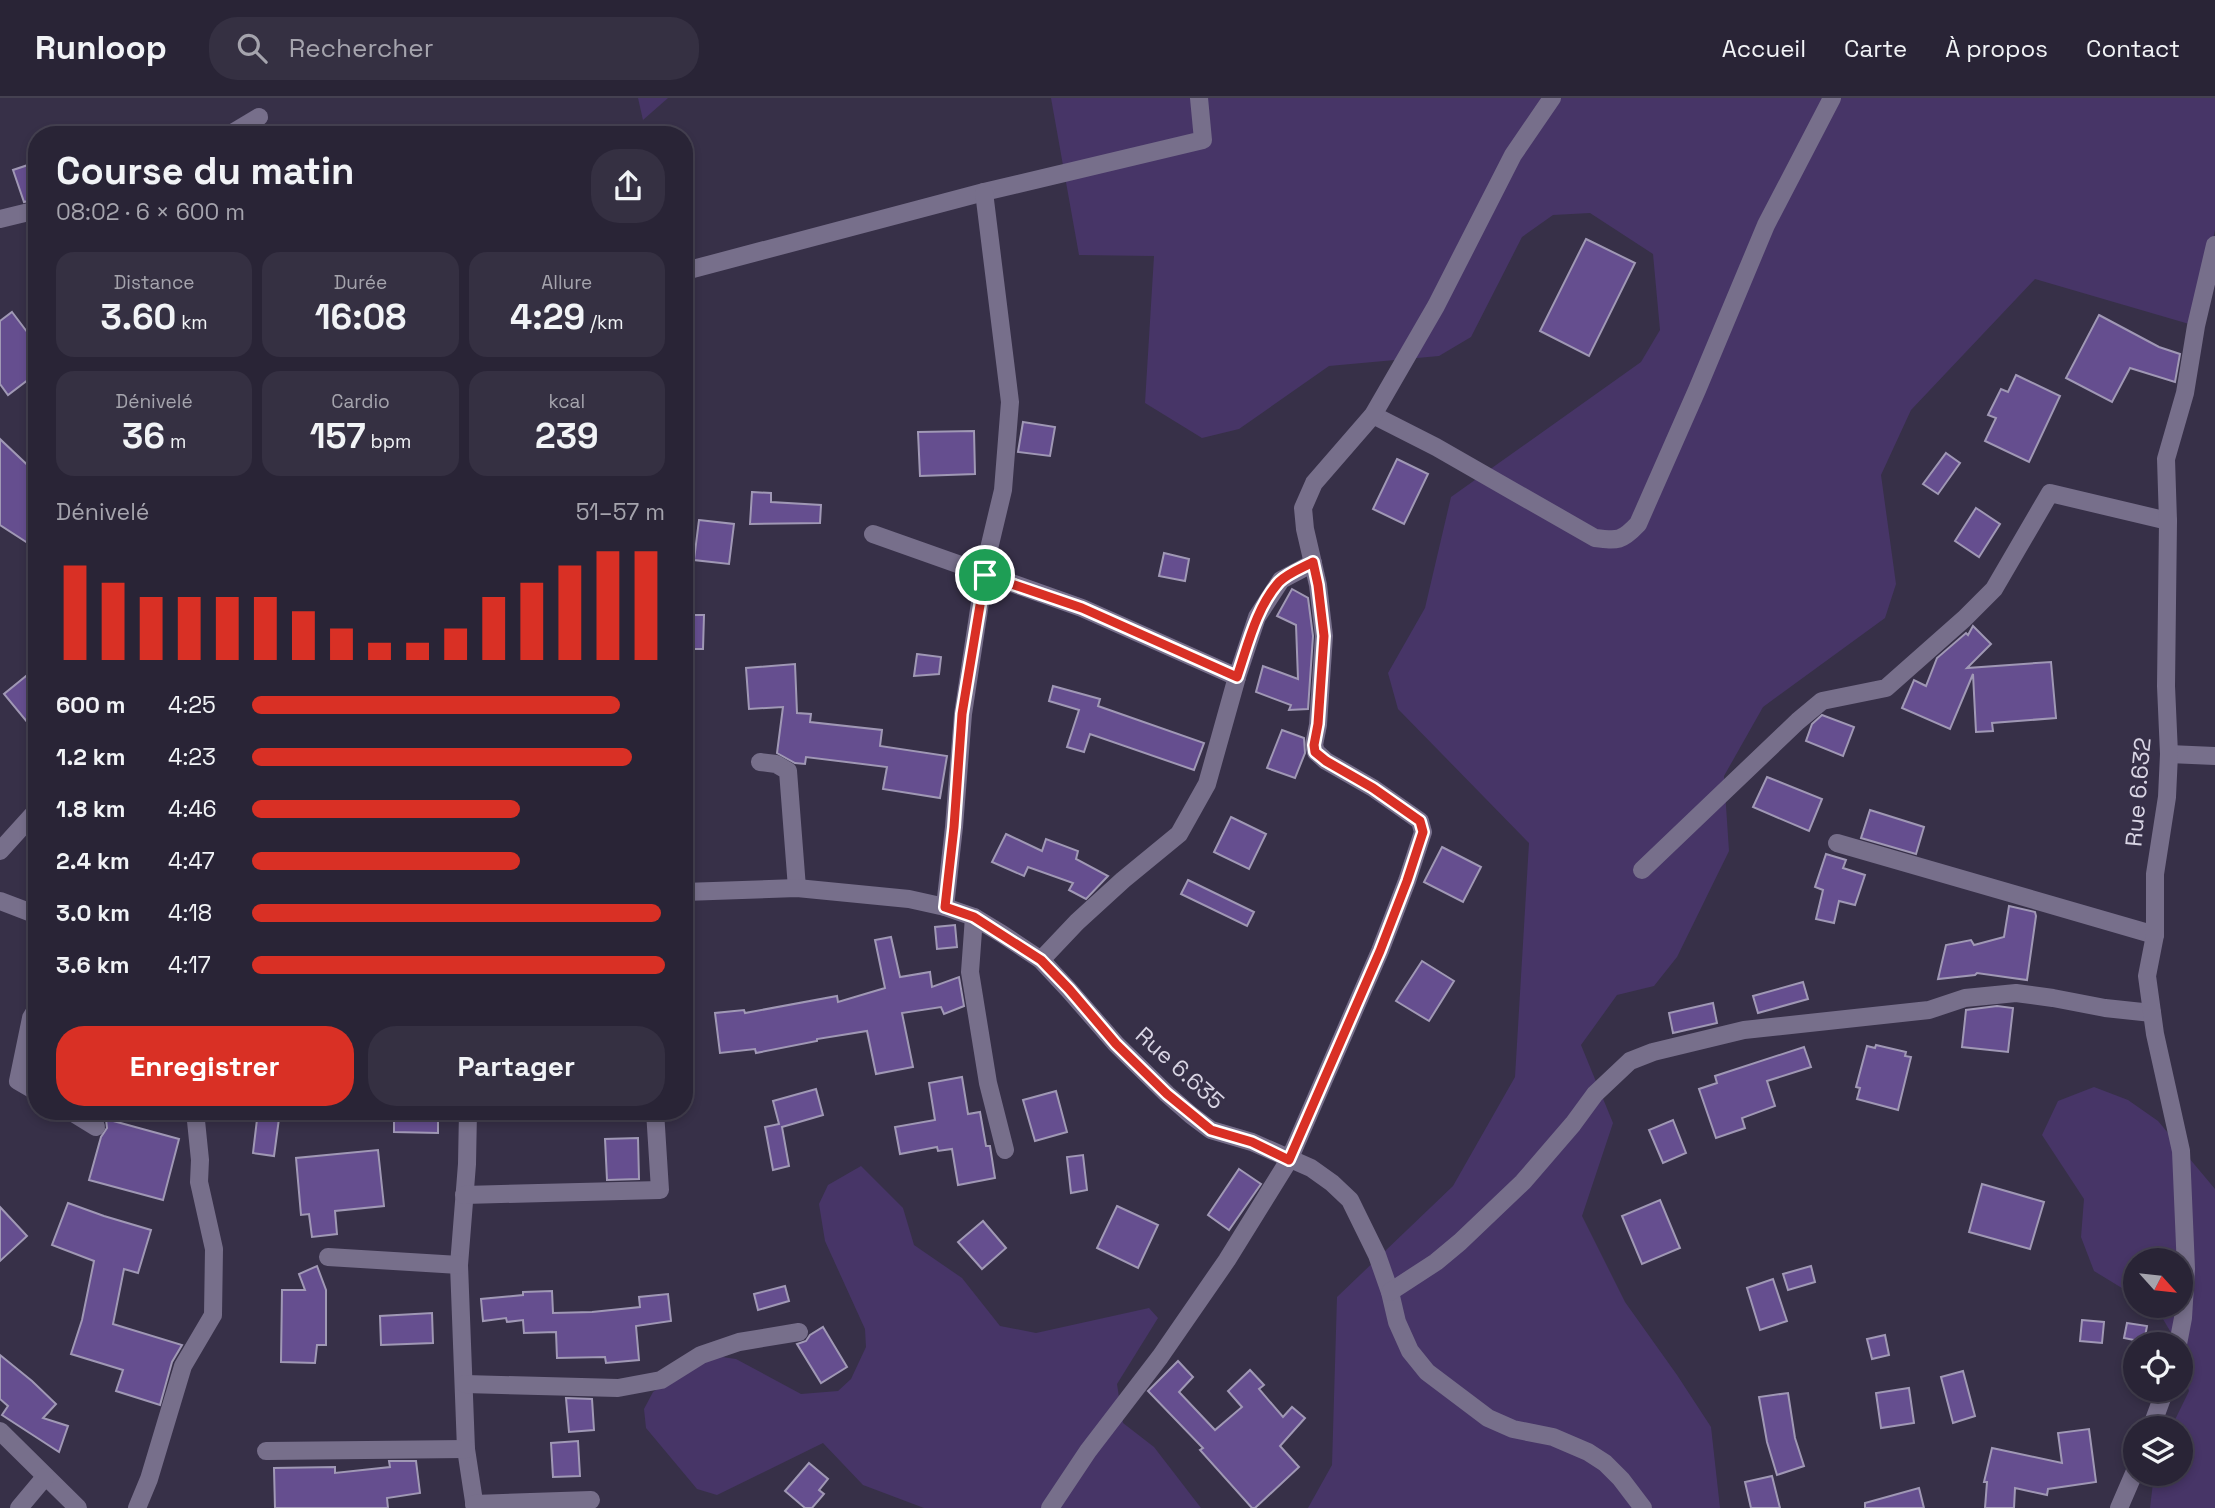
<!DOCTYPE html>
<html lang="fr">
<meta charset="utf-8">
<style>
:root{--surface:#292436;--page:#353042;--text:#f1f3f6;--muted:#a5a4ad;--line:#454151;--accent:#d93025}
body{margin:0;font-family:"Space Grotesk",sans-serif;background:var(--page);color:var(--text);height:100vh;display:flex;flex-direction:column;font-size:26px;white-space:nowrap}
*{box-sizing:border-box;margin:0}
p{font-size:23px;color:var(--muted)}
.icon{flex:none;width:38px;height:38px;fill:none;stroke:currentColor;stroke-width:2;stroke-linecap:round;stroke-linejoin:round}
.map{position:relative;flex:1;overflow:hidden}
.side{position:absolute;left:28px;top:28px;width:665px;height:994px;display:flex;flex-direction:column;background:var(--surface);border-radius:28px;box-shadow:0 4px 10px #0003,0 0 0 2px var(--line)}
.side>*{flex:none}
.needle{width:46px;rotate:117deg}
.buttons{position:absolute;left:2123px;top:1150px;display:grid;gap:14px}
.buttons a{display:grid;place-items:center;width:70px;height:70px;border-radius:50%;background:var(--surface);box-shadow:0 4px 10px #0003,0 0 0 2px var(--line);font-size:35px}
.pin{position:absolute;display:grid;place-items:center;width:60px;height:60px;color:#fff;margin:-30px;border:4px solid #fff;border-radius:50%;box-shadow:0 2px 7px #0007}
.round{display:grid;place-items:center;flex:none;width:74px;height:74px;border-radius:28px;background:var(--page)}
.headline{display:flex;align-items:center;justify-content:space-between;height:119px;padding:0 28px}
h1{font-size:38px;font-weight:700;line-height:52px}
.stats{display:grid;grid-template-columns:repeat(3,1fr);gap:10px;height:119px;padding:7px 28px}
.stats div{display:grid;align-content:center;border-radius:18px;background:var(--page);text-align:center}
.stats b{font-size:35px;font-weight:700}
.stats small{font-size:19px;font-weight:400}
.stats p{font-size:19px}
.chart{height:196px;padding:14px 28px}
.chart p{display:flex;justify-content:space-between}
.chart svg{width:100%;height:126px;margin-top:7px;stroke:var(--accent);stroke-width:6}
.action{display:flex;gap:14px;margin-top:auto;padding:14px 28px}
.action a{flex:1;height:80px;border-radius:28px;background:var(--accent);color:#fff;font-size:28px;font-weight:700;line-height:80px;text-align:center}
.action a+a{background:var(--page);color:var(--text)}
ul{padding:0 28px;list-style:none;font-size:23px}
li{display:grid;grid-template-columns:112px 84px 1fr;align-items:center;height:52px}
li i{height:18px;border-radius:9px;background:var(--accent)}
header{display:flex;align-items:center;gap:42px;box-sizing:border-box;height:98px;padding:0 35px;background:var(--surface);border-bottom:2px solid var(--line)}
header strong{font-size:33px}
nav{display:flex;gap:38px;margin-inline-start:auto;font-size:24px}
.search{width:490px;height:63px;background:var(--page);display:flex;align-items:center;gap:18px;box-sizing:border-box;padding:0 24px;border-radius:28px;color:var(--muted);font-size:26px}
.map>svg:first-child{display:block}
.green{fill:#473567}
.building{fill:#654e8f;stroke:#a098b5;stroke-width:2}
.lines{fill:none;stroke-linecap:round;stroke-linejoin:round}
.minor{stroke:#776f8b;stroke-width:18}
.route-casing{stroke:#fff;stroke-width:14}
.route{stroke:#d93025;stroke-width:9}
.labels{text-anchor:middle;stroke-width:5;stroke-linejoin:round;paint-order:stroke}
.street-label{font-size:23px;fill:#d9d5e4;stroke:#373048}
</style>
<header>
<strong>Runloop</strong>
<div class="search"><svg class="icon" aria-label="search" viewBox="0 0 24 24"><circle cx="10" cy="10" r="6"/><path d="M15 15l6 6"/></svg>Rechercher</div>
<nav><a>Accueil</a><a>Carte</a><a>À propos</a><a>Contact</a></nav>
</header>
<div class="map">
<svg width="2215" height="1410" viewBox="0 0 2215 1410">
<rect width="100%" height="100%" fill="#373048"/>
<g class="green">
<path d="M638,0H668L643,22Z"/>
<path d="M1051,0H2215V132L2196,228L2035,181L1911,312L1881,377L1896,486L1885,520L1763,609L1724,678L1729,753L1677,859L1654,888L1617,897L1581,947L1613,1025L1582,1118L1625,1204L1677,1277L1711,1329L1720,1410H1308L1332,1367L1337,1199L1453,1088L1515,979L1529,745L1398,611L1388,575L1425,510L1451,399L1641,264L1660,232L1653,156L1590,115L1553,117L1522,139L1471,239L1439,258L1329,268L1239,331L1202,340L1145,305L1154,158L1079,157Z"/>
<path d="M2094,989L2128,1002L2158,1023L2215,1091V1410H2150L2154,1376H2180V1330H2171L2189,1293L2181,1272L2180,1246L2176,1243L2157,1211L2151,1208H2180V1162H2135V1198L2094,1173L2081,1139L2084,1101L2042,1037L2058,1003Z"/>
<path d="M861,1068L903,1110L914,1147L962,1180L1000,1228L1036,1235L1149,1210L1158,1220L1117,1286L1123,1325L1154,1349L1201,1410H924L863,1387L823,1345L717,1397L697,1391L646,1330L644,1311L653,1294L698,1263L715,1258L736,1261L801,1296L838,1293L851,1281L866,1249L865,1231L825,1143L819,1106L828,1087Z"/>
</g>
<g class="building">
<path d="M37,64V101L24,104L13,72Z"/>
<path d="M1586,141L1635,165L1589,258L1540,233Z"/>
<path d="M12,214L37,247V275L8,297L0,286V223Z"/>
<path d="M2099,217L2159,249L2180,256L2175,284L2130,270L2112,304L2066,280Z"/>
<path d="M2016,277L2060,298L2029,364L1985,343L1996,320L1988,317L2001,291L2008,294Z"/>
<path d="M1023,324L1055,329L1050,358L1018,354Z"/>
<path d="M974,333L975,376L920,378L918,334Z"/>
<path d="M0,341L37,376V451L0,427Z"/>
<path d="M1946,355L1960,365L1938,396L1923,386Z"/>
<path d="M1397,361L1428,376L1404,426L1373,411Z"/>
<path d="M752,394L771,395V404L821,407L820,425L750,426Z"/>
<path d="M1976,410L2000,426L1979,459L1955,443Z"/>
<path d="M699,422L734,426L729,466L694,462Z"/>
<path d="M1164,455L1189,461L1185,483L1159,478Z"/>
<path d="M1292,491L1308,500L1313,538L1308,611L1289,612L1291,607L1256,594L1263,568L1298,581L1296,527L1277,518Z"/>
<path d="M684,517H704L703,551H684Z"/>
<path d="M1973,528L1991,546L1967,570L2051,564L2056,620L1992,625L1993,633L1976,634L1973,576L1950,631L1902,610L1914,582L1926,588L1937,560L1966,535L1968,537Z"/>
<path d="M917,556L941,559L939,576L914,578Z"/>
<path d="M795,566L797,615L811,616L810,624L882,632L880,648L947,658L940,700L883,691L887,669L806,659L805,666L795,665L777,655L783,609L749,611L746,570Z"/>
<path d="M37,569V636L4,596Z"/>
<path d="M1053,588L1100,601L1098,608L1204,645L1194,672L1090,636L1084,654L1067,649L1079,612L1049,603Z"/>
<path d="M1822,617L1854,629L1843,658L1806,643L1812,626Z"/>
<path d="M1282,632L1304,640L1305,655L1295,680L1267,670Z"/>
<path d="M1767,679L1822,701L1809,733L1753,709Z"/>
<path d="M1870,712L1924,729L1916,756L1861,740Z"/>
<path d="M1231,719L1266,736L1249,771L1214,754Z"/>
<path d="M1006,736L1042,753L1046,741L1078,753L1076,761L1108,778L1086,801L1069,792L1073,785L1028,769L1024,778L992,764Z"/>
<path d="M1442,749L1481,769L1463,804L1424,784Z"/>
<path d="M1826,756L1846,762L1843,770L1865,777L1855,807L1839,803L1834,825L1816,821L1823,792L1815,789Z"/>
<path d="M1188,782L1254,814L1247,828L1181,796Z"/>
<path d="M2009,808L2035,814L2036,818L2027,882L1977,875L1975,877L1938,881L1946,847L1971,842L1974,847L2004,839Z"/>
<path d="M955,827L957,849L937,851L935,829Z"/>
<path d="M891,839L900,879L930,874L932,889L959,879L964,908L944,916L941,909L902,915L913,969L876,976L867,933L817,941V943L756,955L755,951L720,955L715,915L744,912L745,915L837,898L838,904L885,890L875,842Z"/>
<path d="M1422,863L1454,883L1429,923L1396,903Z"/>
<path d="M1803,884L1808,901L1758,915L1753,898Z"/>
<path d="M1713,905L1717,925L1673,935L1669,915Z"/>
<path d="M1997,908L2013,910L2008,954L1962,949L1966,912Z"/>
<path d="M1876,947L1906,954L1905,958L1911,959L1898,1012L1857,1001L1860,990L1856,989L1867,948L1875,950Z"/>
<path d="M1804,949L1811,969L1767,983L1775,1008L1742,1020L1745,1030L1716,1040L1699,991L1717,985L1715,978Z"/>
<path d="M962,979L968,1016L980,1014L986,1048H990L995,1080L958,1087L952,1051L938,1053L937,1049L900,1056L895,1029L935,1022L929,985Z"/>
<path d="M816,991L823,1017L782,1029L789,1068L773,1072L765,1029L779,1026L773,1003Z"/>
<path d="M1056,993L1067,1034L1035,1043L1023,1002Z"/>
<path d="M258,1013H280L274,1058L253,1055Z"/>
<path d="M394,1015L438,1016V1035L394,1034Z"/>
<path d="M106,1021L179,1041L163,1102L89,1082L101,1039L107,1030Z"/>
<path d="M1673,1022L1686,1055L1663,1065L1649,1032Z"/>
<path d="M638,1040L639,1081L607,1082L605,1041Z"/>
<path d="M378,1052L384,1108L335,1113L337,1136L312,1139L309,1116L301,1117L296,1060Z"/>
<path d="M1083,1057L1087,1092L1071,1095L1067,1059Z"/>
<path d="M1239,1071L1261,1086L1229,1132L1208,1117Z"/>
<path d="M1982,1086L2044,1104L2030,1151L1969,1134Z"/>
<path d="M1660,1102L1680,1150L1642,1166L1622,1118Z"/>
<path d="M68,1105L104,1118L151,1132L138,1175L124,1171L113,1226L182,1247L172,1264L160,1307L116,1293L123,1272L71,1256L82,1222L94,1163L52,1147Z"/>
<path d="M1117,1108L1158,1127L1138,1170L1097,1150Z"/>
<path d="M0,1109L27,1138L0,1163Z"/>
<path d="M983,1123L1006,1150L982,1171L958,1144Z"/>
<path d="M317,1168L326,1192V1247H317L315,1265L281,1264L282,1192H305L299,1176Z"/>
<path d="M1811,1168L1815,1184L1788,1192L1783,1176Z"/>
<path d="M1773,1181L1787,1223L1760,1232L1747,1190Z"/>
<path d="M785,1188L789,1203L758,1212L754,1196Z"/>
<path d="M552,1193L553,1215L592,1214L640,1209L639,1199L668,1196L671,1223L636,1228L639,1262L606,1265L605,1259L557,1260L556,1234L524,1235L523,1222L507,1224L506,1220L483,1223L481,1201L523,1197V1194Z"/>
<path d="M432,1215L433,1245L381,1247L380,1218Z"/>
<path d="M2082,1222L2104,1224L2102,1245L2080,1243Z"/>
<path d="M2127,1225L2147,1228L2144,1244L2124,1240Z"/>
<path d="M823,1229L847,1269L821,1285L797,1246L806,1243L810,1237Z"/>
<path d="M1885,1237L1889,1257L1872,1261L1867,1241Z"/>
<path d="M0,1257L32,1283L56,1306L43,1320L68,1328L59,1354L2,1317L8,1308L0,1301Z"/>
<path d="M1178,1263L1193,1279L1179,1294L1215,1332L1242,1309L1228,1293L1250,1272L1264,1287L1259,1291L1283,1319L1292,1309L1305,1320L1280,1348L1299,1369L1255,1410H1252L1200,1352L1203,1350L1148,1293Z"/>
<path d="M1963,1273L1975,1318L1953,1325L1941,1279Z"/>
<path d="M1909,1290L1914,1325L1881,1330L1876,1295Z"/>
<path d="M1788,1295L1795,1340L1804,1368L1777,1377L1767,1344L1759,1299Z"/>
<path d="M566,1300L592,1301L594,1332L569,1334Z"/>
<path d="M2089,1331L2096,1384L2048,1391L2047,1397L2015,1390L2014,1410H1985L1987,1384H1984L1992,1350L2062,1365L2058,1335Z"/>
<path d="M578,1343L580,1378L553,1379L551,1345Z"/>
<path d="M389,1363H416L420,1395L387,1400L388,1410H275L274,1370L335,1369V1375L390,1369Z"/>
<path d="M809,1365L828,1381L819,1392L824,1396L812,1410H805L785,1393Z"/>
<path d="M1772,1378L1780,1410H1751L1745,1384Z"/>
<path d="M1919,1390L1924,1410H1865V1405Z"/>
</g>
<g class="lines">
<g class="minor">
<path d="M229,37L259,19"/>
<path d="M0,121L37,112"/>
<path d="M689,172L984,94L1203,42L1199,0"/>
<path d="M1373,317L1436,349L1595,440C1618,443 1622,443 1638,426L1697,292L1766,127L1832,0"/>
<path d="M873,436L1082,510L1237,579"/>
<path d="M2169,656L2215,658"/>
<path d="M760,664L776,666L788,673L797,790"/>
<path d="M1837,745L2155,837"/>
<path d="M0,753L37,712"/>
<path d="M1642,772L1798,623L1822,603L1886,590L1964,521L1994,491L2050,395L2168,423"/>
<path d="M684,794L797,790L909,801L945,809L974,819L1002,836L1041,862L1068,891L1116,946L1167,996L1191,1017L1211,1032L1252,1044L1311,1070L1332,1085L1350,1102L1377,1157L1390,1194L1397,1224L1410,1253L1427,1274L1488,1320L1513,1331L1553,1339L1588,1354L1605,1365L1621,1381L1643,1410"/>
<path d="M0,803L37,817"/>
<path d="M945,809L954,729L963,616L987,459L1003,392L1010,304L984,94"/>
<path d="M974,819L970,874L988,985L1005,1052"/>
<path d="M1041,862L1077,824L1123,782L1179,736L1207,686L1237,579L1257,519L1281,482L1313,465"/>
<path d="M37,910L31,920L18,983L37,994"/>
<path d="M70,1013L96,1029"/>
<path d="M468,1013L467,1066L459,1167L466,1351L475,1410"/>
<path d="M464,1097L660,1092L655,1013"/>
<path d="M328,1159L459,1167"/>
<path d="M1390,1194L1436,1164L1460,1144L1523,1084L1573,1026L1595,996L1630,963L1653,954L1744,932L1929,912L1965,900L2016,895L2053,900L2105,910L2152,915"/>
<path d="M2178,1246L2183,1220L2186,1171L2181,1053L2155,936L2147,878L2155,837V776L2167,699L2169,656L2166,588L2168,423L2166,361L2185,295L2196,228L2215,147"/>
<path d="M465,1286L618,1290L661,1282L701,1257L739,1244L799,1234"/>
<path d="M2151,1330L2165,1292"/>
<path d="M0,1333L78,1410"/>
<path d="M266,1353L466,1351"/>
<path d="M474,1406L591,1402"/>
<path d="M19,1410L45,1379"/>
<path d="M137,1410L149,1381L183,1268L213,1217L214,1151L199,1084L200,1062L195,1013"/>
<path d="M1050,1410L1088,1353L1160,1259L1227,1162L1289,1062L1380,853L1407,783L1423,734L1420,723L1373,690L1326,663L1316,654L1314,647L1318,627L1324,538L1318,487L1305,431L1303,410L1314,385L1373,317L1436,208L1513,57L1552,0"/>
<path d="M2119,1410L2135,1373"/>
</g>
</g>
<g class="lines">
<g class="route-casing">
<path id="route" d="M1313,464L1318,487L1324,538L1318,626L1314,647L1315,654L1326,663L1373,690L1420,723L1423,734L1407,783L1380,853L1289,1062L1252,1044L1211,1032L1167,996L1116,946L1069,891L1041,862L974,819L945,809L954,729L962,616L985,477L1082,510L1237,579C1248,547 1256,510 1279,484C1288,475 1302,470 1313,464Z"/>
</g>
<use href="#route" class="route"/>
</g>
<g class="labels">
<g class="street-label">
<text transform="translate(2138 694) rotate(-85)" y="8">Rue 6.632</text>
<text transform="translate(1180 970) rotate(42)" y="8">Rue 6.635</text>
</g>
</g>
</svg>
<div class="buttons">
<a><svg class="needle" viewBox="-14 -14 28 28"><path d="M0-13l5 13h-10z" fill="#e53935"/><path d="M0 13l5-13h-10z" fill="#a5a4ad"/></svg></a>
<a><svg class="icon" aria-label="locate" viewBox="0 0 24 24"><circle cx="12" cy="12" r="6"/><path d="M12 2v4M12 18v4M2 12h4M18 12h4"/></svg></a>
<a><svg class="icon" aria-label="layers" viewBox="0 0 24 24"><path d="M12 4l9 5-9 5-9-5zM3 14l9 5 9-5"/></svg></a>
</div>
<div class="pin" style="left:985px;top:477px;background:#1e9e55"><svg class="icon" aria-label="arrive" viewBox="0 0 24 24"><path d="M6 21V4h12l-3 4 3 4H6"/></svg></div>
<section class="side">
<div class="headline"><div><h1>Course du matin</h1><p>08:02 · 6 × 600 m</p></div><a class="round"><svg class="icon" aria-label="share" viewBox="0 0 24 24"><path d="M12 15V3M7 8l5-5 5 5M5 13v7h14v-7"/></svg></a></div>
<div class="stats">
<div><p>Distance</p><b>3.60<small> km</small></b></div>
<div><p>Durée</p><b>16:08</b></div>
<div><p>Allure</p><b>4:29<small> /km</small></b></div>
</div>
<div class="stats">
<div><p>Dénivelé</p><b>36<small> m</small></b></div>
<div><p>Cardio</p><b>157<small> bpm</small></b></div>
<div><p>kcal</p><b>239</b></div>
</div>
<div class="chart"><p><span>Dénivelé</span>51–57 m</p>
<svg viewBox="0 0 160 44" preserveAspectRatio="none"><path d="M5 44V11M15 44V17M25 44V22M35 44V22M45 44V22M55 44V22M65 44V27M75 44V33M85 44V38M95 44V38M105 44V33M115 44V22M125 44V17M135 44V11M145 44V6M155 44V6"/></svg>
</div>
<ul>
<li><b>600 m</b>4:25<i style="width:89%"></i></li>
<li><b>1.2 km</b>4:23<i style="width:92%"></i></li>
<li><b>1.8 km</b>4:46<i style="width:65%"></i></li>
<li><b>2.4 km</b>4:47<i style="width:65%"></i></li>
<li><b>3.0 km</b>4:18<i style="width:99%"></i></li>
<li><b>3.6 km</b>4:17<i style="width:100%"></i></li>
</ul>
<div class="action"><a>Enregistrer</a><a>Partager</a></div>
</section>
</div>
